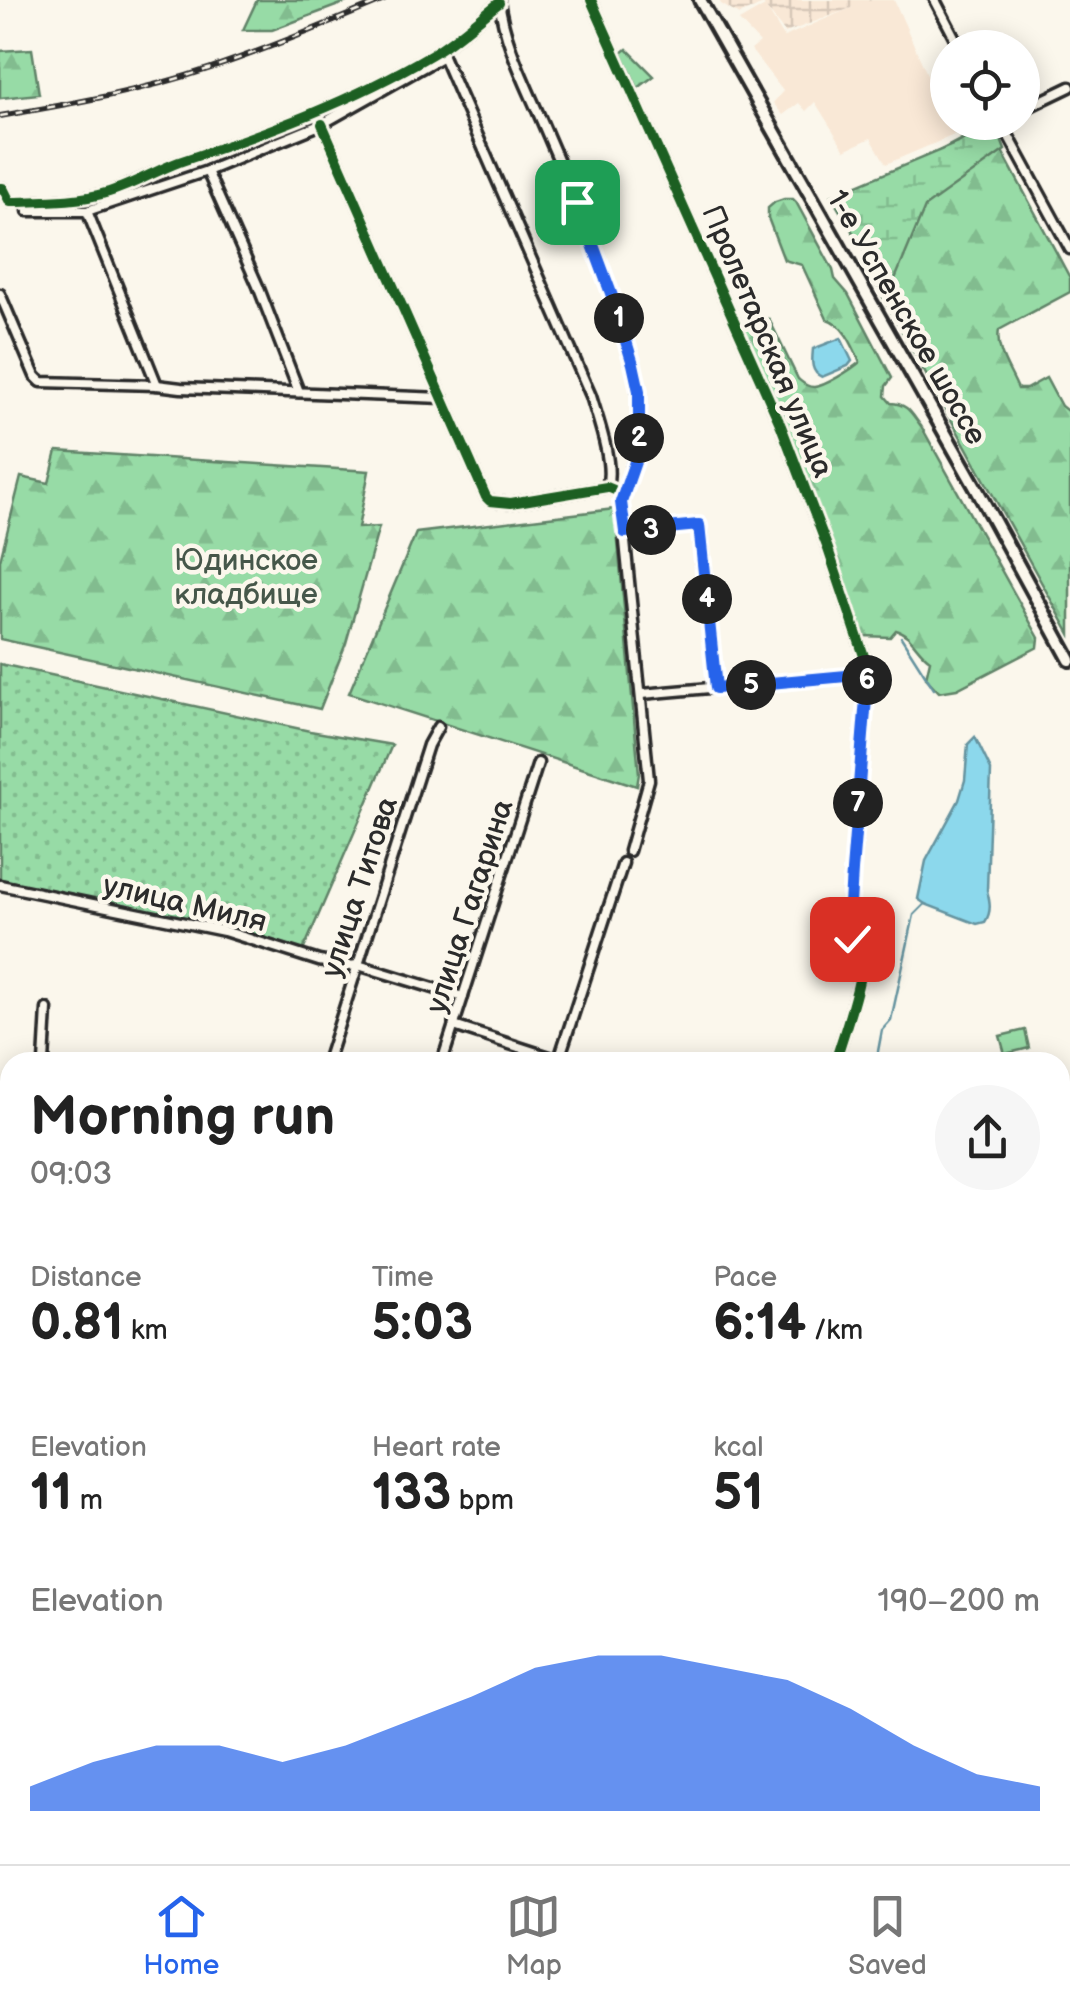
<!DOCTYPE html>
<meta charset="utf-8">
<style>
:root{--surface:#fff;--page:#f6f6f6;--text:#222;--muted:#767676;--line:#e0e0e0;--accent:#2563eb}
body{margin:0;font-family:"Balsamiq Sans",sans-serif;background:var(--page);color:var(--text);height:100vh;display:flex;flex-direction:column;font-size:38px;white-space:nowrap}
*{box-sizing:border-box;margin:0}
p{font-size:32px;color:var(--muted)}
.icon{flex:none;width:55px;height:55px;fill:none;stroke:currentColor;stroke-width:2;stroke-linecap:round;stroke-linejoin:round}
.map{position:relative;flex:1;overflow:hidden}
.sheet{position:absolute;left:0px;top:1052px;width:1070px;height:812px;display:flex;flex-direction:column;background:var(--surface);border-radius:30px 30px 0 0;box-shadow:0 5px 25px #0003}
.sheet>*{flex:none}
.buttons{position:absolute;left:930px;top:30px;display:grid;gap:20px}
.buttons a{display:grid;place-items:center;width:110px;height:110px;border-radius:50%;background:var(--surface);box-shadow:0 5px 25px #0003;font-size:50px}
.pin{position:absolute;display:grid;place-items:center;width:85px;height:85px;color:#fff;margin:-42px;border-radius:20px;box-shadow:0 5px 15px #0006}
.km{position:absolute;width:50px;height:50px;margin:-25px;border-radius:50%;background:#222;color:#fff;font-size:28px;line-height:50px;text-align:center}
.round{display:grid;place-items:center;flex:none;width:105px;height:105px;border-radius:52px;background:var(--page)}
.summary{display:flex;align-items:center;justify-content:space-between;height:170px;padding:0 30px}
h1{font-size:55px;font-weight:700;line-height:75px}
.metrics{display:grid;grid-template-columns:repeat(3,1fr);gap:15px;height:170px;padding:10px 30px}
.metrics div{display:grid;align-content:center}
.metrics b{font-size:50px;font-weight:700}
.metrics small{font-size:28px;font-weight:400}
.metrics p{font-size:28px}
.chart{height:280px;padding:20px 30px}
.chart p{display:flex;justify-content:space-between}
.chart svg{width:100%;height:180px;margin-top:10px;fill:var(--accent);opacity:.7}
.dock{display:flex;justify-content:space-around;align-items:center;height:140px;border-top:2px solid var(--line);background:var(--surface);font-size:28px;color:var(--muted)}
.dock a{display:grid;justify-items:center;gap:5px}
.dock .active{color:var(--accent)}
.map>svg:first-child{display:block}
.built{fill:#f9e8d6}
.industrial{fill:url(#industrial-grid)}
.grass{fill:url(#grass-dots);stroke:#618368;stroke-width:2.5}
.forest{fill:url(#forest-firs);stroke:#618368;stroke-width:2.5}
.wetland{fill:url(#wetland-marsh);stroke:#618368;stroke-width:2.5}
.park{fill:url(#park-tufts);stroke:#618368;stroke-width:2.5}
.pitch{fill:#97dba6;stroke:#618368;stroke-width:2.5}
.water{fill:#8cd8ec;stroke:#65939f;stroke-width:2.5}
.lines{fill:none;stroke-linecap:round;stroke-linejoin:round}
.stream{stroke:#65939f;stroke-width:2.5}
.minor-casing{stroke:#2b2b2b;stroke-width:15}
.tertiary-casing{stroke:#2b2b2b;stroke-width:16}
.secondary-casing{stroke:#2b2b2b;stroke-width:18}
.minor{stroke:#fbf7ec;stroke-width:8}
.tertiary{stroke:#fbf7ec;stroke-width:9}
.secondary{stroke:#fbf7ec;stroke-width:10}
.rail-casing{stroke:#2b2b2b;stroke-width:6}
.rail{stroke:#fbf7ec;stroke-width:2.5;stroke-dasharray:8;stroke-linecap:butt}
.cycleway-casing{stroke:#fbf7ec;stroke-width:16}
.cycleway{stroke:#1b5e20;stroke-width:10}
.route-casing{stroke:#fff;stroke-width:20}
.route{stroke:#2563eb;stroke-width:12}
.labels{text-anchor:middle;stroke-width:9;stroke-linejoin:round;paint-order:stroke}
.street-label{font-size:30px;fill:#2b2b2b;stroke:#fbf7ec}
.park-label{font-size:30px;fill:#46574a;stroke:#fbf7ec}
</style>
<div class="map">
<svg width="1070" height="1864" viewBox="0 0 1070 1864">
<defs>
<pattern id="industrial-grid" width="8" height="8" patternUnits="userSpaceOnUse" patternTransform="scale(2.5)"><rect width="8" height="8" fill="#f9e8d6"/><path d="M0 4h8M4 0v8" fill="none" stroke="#d6c7b8"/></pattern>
<pattern id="grass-dots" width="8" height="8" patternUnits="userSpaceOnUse" patternTransform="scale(2.5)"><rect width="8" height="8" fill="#97dba6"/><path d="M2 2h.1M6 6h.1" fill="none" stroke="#82bc8f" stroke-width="1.8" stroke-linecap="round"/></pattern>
<pattern id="forest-firs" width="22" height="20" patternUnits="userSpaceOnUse" patternTransform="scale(2.5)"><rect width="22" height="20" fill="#97dba6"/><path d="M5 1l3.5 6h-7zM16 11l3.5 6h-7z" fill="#82bc8f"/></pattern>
<pattern id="wetland-marsh" width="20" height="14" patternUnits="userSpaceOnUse" patternTransform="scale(2.5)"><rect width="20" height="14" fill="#97dba6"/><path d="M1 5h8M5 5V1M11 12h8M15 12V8" fill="none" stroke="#82bc8f"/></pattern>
<pattern id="park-tufts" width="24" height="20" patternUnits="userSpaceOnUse" patternTransform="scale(2.5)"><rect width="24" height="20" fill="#97dba6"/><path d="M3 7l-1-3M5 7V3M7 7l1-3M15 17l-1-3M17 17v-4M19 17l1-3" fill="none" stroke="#82bc8f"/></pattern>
</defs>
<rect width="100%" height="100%" fill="#fbf7ec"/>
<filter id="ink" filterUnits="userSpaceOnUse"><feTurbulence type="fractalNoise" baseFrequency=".01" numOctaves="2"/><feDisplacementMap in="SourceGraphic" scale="20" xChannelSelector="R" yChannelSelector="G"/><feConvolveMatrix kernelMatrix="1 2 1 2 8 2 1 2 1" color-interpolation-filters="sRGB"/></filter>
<g filter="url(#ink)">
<path class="built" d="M869,0H894L954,135L886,164L871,138L845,150L815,102L806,111L799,103L783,115L773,103L783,91L751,50L760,43L739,21L765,6L784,37Z"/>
<path class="industrial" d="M719,0H872L785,33L763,4L739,15L721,4Z"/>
<g class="grass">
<path d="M0,664L310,731L392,745L303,951L226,927L0,879Z"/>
<path d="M1070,1706V1864H941L947,1855H1060V1707Z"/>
</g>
<g class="forest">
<path d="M257,0H352L272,30H243Z"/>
<path d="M32,49L39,94L0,98V51Z"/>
<path d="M988,125L1070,278V292L999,330C995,350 1010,370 1018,389H1026L1046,378L1061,406L1070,413V634L873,279L915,164Z"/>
<path d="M784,199H793L796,202L833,270L835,279L848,294L892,378L886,386L885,396L891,403C908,404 911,413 921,426L1039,638L1038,647L957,689L939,692L926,678L930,660C916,651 912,634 896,630L890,637L863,636L786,422L744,330L759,318L769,319L798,379C803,383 807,387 814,387C824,387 852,369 860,362C853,346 844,324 827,319L802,265L784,260L768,218V208L775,202Z"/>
<path d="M57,451L369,471L358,528L379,527L346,643L320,709L0,639V560L21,477L49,483Z"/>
<path d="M615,509L639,774L637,786L349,693L416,533Z"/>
<path d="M1070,1183V1247L1060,1245V1185Z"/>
<path d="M0,1297L10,1299V1666L0,1667Z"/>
<path d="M1070,1419V1464H1066L1060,1457V1425Z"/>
<path d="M1070,1508V1638L1062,1637L1060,1631V1515Z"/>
<path d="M10,1746V1855H124L141,1864H0V1747Z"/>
<path d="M176,1855H415L400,1864H169Z"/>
<path d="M458,1855H931L925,1864H442Z"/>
</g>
<g class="wetland">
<path d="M989,123H995L1005,150L925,207L893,284L873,266L831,196L960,142Z"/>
<path d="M0,1605L10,1610V1650L0,1652Z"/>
</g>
<path class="park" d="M627,49L654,76L638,88L622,53Z"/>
<path class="pitch" d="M1025,1030L1029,1048L1005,1054L1000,1036Z"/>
<g class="water">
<path d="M841,338L852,361L848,366L822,377C810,372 812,360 813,349Z"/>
<path d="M975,737L991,770L987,890C990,902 992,911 985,922L977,924L925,904L918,899L926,861L959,800L965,780L968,744Z"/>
</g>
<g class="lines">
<g class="stream">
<path d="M901,637L934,689"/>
<path d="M876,1062L882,1030L891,1020L914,915L925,904"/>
<path d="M914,1864L921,1855"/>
</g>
<g class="minor-casing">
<g id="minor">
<path d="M499,0C504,41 523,78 539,115C569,184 598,252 621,323C630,352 639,381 640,413C641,444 631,472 621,502L649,780L629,851"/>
<path d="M591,0L781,426L828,549L867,665L849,921C850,936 858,946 861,960C864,977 841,1042 835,1062"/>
<path d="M935,0L960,48"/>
<path d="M441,48L443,56L591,396C598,420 614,463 607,487"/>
<path d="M1022,110L1070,87"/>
<path d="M1001,122L1070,249"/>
<path d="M322,124L486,497L490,501L511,503L607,487L624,494"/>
<path d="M207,171L258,286L299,392"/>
<path d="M0,188H3L10,202C43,201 77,202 109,192C133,185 155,171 179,162C266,133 353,101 432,54C456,40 477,20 499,3"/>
<path d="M28,211H87L207,171L322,124L443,56"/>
<path d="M87,211L157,385"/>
<path d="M0,294L35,376L41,382L157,385L181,388L443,398"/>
<path d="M625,532L699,525L716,687"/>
<path d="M642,694L867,674"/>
<path d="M0,885L224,931L319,961L348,966L358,965L463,997"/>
<path d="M454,1026L565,1062"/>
<path d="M44,1062L47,1009"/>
<path d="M327,1062L428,745L438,727"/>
<path d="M442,1062L538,763"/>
<path d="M558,1062L623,863"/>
<path d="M1060,1181L1070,1179"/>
<path d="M0,1288L10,1292"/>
</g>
</g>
<g class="tertiary-casing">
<g id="tertiary">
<path d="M1060,1493L1070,1486"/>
<path d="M430,1864L445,1855"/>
</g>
</g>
<g class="secondary-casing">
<g id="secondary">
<path d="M700,0L976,488L1070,660"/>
<path d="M1060,1682H1070"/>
<path d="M0,1705L10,1704"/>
</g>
</g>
<use href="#minor" class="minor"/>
<use href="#tertiary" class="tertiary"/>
<use href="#secondary" class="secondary"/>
<g class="rail-casing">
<path id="rail" d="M0,116C70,104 143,91 211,68C270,48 327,24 384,0"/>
</g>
<use href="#rail" class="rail"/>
<g class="cycleway-casing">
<g id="cycleway">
<path d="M591,0L781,426L828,549L867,665L849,921C850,936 858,946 861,960C864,977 841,1042 835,1062"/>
<path d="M322,124L486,497L490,501L511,503L607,487L624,494"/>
<path d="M0,188H3L10,202C43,201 77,202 109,192C133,185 155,171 179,162C266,133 353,101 432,54C456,40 477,20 499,3"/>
</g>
</g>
<use href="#cycleway" class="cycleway"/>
</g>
</g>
<g class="lines" filter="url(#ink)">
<g class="route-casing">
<path id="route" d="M577,202L612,296L633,364L639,391V440L635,462L621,502L625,532L699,525L716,688L868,674L852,871L849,921L852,939"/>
</g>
<use href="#route" class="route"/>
</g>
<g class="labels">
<g class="street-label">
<text transform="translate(907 317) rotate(60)" y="10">1-е Успенское шоссе</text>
<text transform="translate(768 341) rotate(67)" y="10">Пролетарская улица</text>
<text transform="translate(359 887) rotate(-72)" y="10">улица Титова</text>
<text transform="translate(185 903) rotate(13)" y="10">улица Миля</text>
<text transform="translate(469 906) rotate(-72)" y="10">улица Гагарина</text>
</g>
<g class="park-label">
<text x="246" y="570">Юдинское<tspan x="246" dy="34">кладбище</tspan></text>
</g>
</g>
</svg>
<div class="buttons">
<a><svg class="icon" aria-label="locate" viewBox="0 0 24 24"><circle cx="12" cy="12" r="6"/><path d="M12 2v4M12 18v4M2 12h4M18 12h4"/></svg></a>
</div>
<div class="pin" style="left:577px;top:202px;background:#1e9e55"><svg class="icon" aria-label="arrive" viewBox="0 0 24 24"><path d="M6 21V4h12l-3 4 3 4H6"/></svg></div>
<div class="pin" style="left:852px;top:939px;background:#d93025"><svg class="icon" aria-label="check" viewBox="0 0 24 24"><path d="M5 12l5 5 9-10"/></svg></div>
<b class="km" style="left:619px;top:318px">1</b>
<b class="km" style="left:639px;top:438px">2</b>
<b class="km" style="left:651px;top:530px">3</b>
<b class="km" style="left:707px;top:599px">4</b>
<b class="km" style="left:751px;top:685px">5</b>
<b class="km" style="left:867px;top:680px">6</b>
<b class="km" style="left:858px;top:803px">7</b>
<section class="sheet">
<div class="summary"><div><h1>Morning run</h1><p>09:03</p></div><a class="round"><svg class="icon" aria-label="share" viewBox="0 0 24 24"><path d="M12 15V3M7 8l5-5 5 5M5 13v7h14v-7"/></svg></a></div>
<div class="metrics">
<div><p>Distance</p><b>0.81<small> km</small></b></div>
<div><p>Time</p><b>5:03</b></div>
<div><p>Pace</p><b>6:14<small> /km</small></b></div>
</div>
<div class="metrics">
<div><p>Elevation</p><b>11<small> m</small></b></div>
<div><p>Heart rate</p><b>133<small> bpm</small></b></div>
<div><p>kcal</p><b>51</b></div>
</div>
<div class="chart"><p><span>Elevation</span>190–200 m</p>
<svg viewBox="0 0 160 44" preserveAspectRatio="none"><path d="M0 44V38L10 32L20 28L30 28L40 32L50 28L60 22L70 16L80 9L90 6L100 6L110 9L120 12L130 19L140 28L150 35L160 38V44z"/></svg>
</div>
</section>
</div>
<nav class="dock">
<a class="active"><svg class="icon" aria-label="home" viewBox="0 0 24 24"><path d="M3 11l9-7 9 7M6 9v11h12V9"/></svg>Home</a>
<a><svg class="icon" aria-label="map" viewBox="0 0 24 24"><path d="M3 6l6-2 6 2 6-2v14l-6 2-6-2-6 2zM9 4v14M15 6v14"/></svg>Map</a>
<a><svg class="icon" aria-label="saved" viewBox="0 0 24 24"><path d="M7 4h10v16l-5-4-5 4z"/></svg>Saved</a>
</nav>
